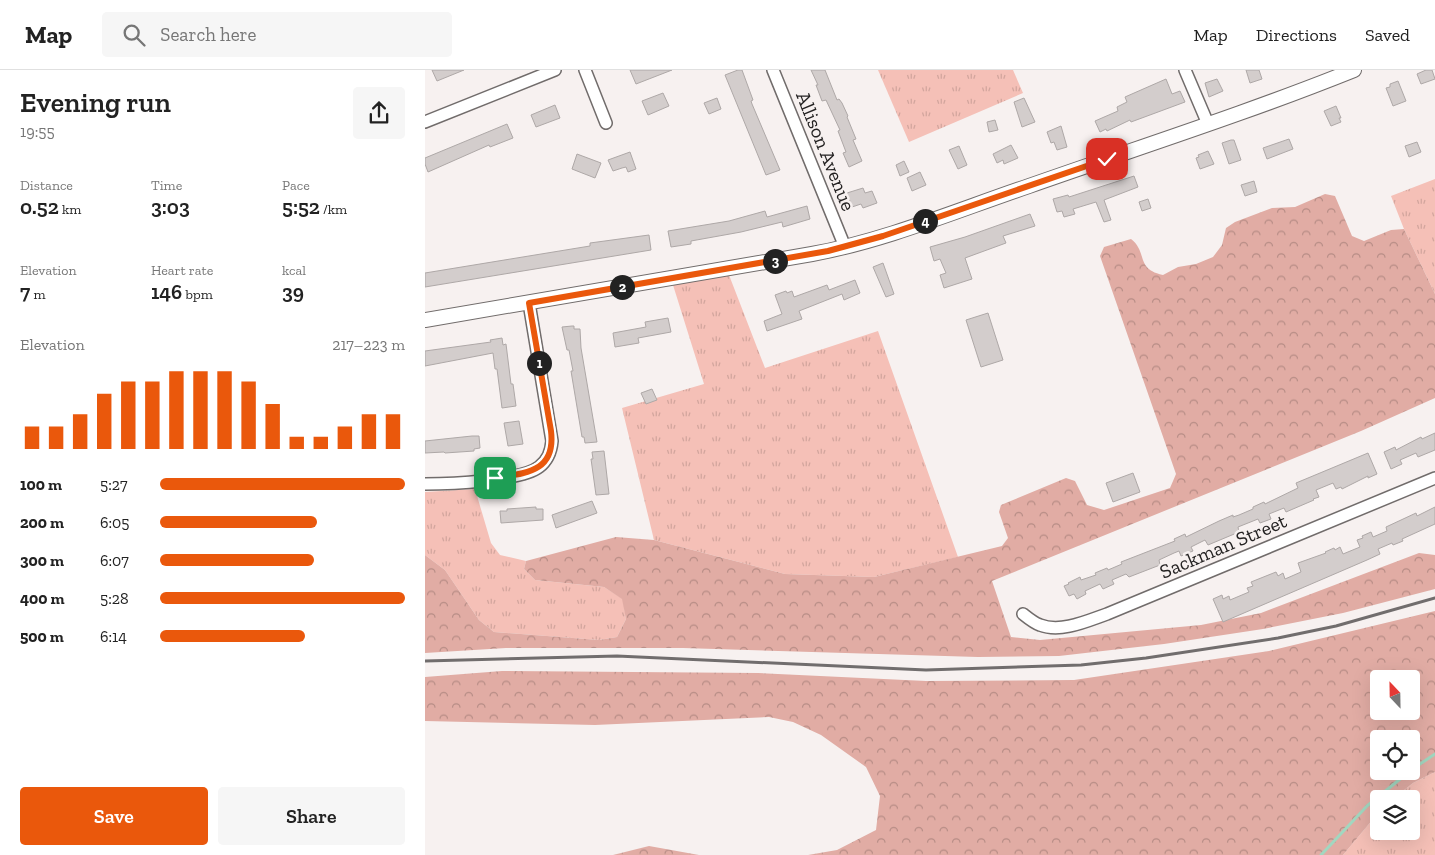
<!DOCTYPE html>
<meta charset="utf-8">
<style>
:root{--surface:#fff;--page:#f6f6f6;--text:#222;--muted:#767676;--line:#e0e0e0;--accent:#ea580c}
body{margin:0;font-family:"Zilla Slab",serif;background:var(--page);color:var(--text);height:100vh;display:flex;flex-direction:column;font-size:19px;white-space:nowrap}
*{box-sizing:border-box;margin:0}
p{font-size:16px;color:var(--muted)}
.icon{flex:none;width:28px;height:28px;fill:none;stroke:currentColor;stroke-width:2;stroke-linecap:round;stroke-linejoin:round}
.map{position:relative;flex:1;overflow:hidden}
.sheet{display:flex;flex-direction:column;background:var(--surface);width:425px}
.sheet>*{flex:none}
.needle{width:32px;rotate:338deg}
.fabs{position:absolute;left:945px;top:600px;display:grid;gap:10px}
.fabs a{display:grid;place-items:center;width:50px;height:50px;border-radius:5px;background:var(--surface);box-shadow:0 5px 20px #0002;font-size:25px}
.pin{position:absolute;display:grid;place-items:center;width:42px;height:42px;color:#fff;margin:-21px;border-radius:10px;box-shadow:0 2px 8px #0006}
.km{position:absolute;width:25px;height:25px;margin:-12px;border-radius:50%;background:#222;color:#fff;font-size:14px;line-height:25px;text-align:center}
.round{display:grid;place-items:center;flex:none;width:52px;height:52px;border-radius:5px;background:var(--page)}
.summary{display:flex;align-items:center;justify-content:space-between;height:85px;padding:0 20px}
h1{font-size:28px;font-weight:600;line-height:38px}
.figures{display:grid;grid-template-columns:repeat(3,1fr);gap:8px;height:85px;padding:5px 20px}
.figures div{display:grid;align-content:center}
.figures b{font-size:21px;font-weight:600}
.figures small{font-size:14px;font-weight:400}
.figures p{font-size:14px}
.chart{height:140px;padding:10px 20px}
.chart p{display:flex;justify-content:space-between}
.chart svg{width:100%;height:90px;margin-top:5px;stroke:var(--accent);stroke-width:6}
.cta{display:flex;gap:10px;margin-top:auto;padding:10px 20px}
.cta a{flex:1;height:58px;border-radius:5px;background:var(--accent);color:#fff;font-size:20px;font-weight:600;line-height:58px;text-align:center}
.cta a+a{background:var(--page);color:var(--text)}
ul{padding:0 20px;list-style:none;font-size:16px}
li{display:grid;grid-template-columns:80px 60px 1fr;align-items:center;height:38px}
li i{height:12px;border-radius:6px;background:var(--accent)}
header{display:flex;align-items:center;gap:30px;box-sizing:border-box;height:70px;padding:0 25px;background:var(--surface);border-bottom:1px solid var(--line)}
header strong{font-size:24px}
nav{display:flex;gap:28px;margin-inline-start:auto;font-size:18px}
.search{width:350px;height:45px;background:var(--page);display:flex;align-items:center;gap:12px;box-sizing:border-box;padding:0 18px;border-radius:5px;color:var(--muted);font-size:19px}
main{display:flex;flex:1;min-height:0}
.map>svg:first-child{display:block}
.grass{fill:url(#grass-tufts)}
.forest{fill:url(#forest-crowns);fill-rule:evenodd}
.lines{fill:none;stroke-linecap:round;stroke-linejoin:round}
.stream{stroke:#a2d7c0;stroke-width:3}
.building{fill:#d3cdcc;stroke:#aea8a7}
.minor-casing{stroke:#716c6b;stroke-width:14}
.tertiary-casing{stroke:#716c6b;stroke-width:16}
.minor{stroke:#fff;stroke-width:11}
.tertiary{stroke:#fff;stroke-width:14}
.rail{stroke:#716d6d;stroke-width:3}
.route-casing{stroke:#fff;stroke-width:10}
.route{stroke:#ea580c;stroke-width:6}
.labels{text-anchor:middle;stroke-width:5;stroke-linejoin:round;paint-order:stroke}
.street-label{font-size:20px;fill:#242222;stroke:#f7f1f0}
</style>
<header>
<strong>Map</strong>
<div class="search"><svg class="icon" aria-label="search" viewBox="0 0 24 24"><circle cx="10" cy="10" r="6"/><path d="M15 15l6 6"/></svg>Search here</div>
<nav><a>Map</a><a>Directions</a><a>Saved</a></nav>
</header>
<main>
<section class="sheet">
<div class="summary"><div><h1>Evening run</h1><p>19:55</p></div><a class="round"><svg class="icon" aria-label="share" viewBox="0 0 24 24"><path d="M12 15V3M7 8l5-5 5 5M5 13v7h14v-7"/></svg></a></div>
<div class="figures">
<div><p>Distance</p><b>0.52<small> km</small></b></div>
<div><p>Time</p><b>3:03</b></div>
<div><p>Pace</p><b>5:52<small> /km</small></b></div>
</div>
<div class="figures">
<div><p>Elevation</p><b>7<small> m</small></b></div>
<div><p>Heart rate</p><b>146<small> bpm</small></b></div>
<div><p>kcal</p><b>39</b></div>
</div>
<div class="chart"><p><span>Elevation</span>217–223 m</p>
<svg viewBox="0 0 160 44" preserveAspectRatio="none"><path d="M5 44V33M15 44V33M25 44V27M35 44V17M45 44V11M55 44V11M65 44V6M75 44V6M85 44V6M95 44V11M105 44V22M115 44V38M125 44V38M135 44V33M145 44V27M155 44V27"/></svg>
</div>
<ul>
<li><b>100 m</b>5:27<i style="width:100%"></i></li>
<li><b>200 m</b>6:05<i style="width:64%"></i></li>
<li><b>300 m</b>6:07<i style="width:63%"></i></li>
<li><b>400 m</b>5:28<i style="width:100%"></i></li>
<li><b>500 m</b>6:14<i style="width:59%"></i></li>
</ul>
<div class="cta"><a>Save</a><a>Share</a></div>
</section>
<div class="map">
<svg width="1010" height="785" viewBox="0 0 1010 785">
<defs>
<pattern id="grass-tufts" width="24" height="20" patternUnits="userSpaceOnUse" patternTransform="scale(1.25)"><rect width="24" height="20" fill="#f5c0b7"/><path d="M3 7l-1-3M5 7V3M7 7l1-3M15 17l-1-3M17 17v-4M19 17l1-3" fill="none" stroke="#d2a59d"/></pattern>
<pattern id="forest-crowns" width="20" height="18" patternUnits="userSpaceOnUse" patternTransform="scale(1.25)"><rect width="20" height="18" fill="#e1aca4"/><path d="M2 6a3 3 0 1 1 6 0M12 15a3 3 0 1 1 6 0" fill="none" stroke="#b68c85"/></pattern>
</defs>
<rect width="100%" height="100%" fill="#f7f1f0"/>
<g class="grass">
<path d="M453,0H588L598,23L484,72Z"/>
<path d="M1010,109V224L979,159L966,126Z"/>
<path d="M304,205L340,298L453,261L533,487L449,507L360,504L229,470L197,338L279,314L248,215Z"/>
<path d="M50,419L66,473L75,485L101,491L99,499L110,510L179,517L198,529L201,549L192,567L174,570L69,562L54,550L20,500L0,485V422Z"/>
<path d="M1010,702V785H918L954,742V761H986V729H968L988,713Z"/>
</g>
<g class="forest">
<path d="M900,124L910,126L927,166L939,171L966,160L979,159L1010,224V328L936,361L567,511L586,567L615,570L776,555L836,543L994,483L1010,485V519L918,543L838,559L739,574L634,586L553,587L258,578H81L0,583V485L20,500L54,550L69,562L174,570L192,567L201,549L197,529L179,517L110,510L99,499L101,491L191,467L229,470L360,504L449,507L577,476L583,468L574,442L576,435L641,408L650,411L662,435L679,440L745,418L751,404L675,186L679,177L706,169C723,182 710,199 738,205L753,197L771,194L788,187L797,175L801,158L810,152L847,138L870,137Z"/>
<path d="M1010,541V702L988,713L968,729H954V742L918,785H383L412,780L451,760L455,726L441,697L396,665L368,652L344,647L170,655L0,651V607L77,601L333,603L501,611L649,610L844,581ZM954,609H986V641H954ZM954,669H986V701H954Z"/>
<path d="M224,776L274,785H188Z"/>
</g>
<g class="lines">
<g class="stream">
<path d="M986,700L1010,684"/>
<path d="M896,785L942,736L985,701"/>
</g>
</g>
<g class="building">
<path d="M7,0H39L12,11Z"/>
<path d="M205,0H247L211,14Z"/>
<path d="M313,0H317L328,30L326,31L327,34L355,100L341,105L300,5Z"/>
<path d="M386,0H400L412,30L414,29L417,33L423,46L422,47L431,69L428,70L437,91L424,97L418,83L421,82L413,61L415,60L401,30L397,31L391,15H393Z"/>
<path d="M821,0H834L837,9L825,13Z"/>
<path d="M1001,0H1007L1010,9L996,14L992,4Z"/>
<path d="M741,9L747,24L755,21L760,32L706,52L705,50L682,61L681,59L675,62L670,51L693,41L692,37L702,32L700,27Z"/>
<path d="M792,9L798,21L784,27L780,13Z"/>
<path d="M973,11L981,31L968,36L961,18L965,17V14Z"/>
<path d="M238,23L244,36L223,45L217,31Z"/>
<path d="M292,28L296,39L284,44L279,33Z"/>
<path d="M599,28L610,52L597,57L589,32Z"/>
<path d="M130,35L135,48L111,57L106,45Z"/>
<path d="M911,36L916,48H914L916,52L906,56L899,41Z"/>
<path d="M570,50L573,60L564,62L562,52Z"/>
<path d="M82,54L88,68L65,77L64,75L3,102L0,94V88Z"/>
<path d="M636,56L642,77L632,80L629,72L626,73L622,62Z"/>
<path d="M864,69L868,79L842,89L838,78Z"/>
<path d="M806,70H809L816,90L804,94L797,73Z"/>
<path d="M992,72L996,82L984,87L980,76Z"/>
<path d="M586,75L593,88L579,94L578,90L572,93L568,84Z"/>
<path d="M534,76L542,95L533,99L524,80Z"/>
<path d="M783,81L789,94L775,99L771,88L774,87L773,85Z"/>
<path d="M205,82L211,99L203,102L201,97L197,98L188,101L183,90Z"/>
<path d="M152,84L176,93L170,108L147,99Z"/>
<path d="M479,91L484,102L475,106L471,95Z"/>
<path d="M495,102L501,115L487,121L482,108Z"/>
<path d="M709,106L713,117L679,130L686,150L679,152L671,132L648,139L650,144L639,147L637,141L632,142L628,129L643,125L644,127Z"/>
<path d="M829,111L832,122L820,126L816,115Z"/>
<path d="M438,118L440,123L447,121L452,133L438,138L436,134L427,137L422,123Z"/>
<path d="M723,129L726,138L717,141L714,132Z"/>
<path d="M382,136L385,149L358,157L357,152L316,162L266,171V174L246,177L243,161L304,151L340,141L342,147Z"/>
<path d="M605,144L610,156L578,166L581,173L540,188L547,209L519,218L515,205L521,203L515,189L509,191L505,177L540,167Z"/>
<path d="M224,165L226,180L0,217V203L165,176V173Z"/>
<path d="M458,193L469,224L461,227L448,197Z"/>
<path d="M430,210L435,223L419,230L417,224L374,241L377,249L342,261L339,251L357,244L350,225L361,221L362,223L367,221L369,227L402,215L404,220Z"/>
<path d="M563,243L578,290L556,297L541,250Z"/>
<path d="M243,248L246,262L213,268L214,273L190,277L188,263L221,257L220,252Z"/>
<path d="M147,256H149V259H155L156,278L172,372L160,373L159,367H157L146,301H148L144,280H142L137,257Z"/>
<path d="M77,268L78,275L81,274L86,314H88L91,336L77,338L72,299H70L68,283L0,296V281L66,272L65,270Z"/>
<path d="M227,319L232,330L221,334L216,323Z"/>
<path d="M94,351L98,374L83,376L79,353Z"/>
<path d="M1010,363V380L993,387L991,383L975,390L977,394L966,399L959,382L970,377L971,380L996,367L997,369Z"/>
<path d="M47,366H54L55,378L49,379V381L20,383L19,382L0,383V371Z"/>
<path d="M179,381L184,424L171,425L166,389H168L167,382Z"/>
<path d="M943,383L952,404L943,408V406L917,419L916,417L911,419L908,413L891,420L894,427L888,429L889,430L861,442L859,438L844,444L846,449L835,453L833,449L813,457L814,462L783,475L780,470L766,477L768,481L756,486L754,481L749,483L734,490L735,495L704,507L701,504L687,510L689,514L678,519L675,514L660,521L661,524L652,529L649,524L644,526L639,516L644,514L643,513L655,507L656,510L671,505L670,503L682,498L683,500L697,494L696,492L750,471L749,469L760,464L761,467L794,451L808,445V447L814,445L828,439V437L839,432L840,434L873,418L871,413Z"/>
<path d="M708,403L715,422L688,432L681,413Z"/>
<path d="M167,431L172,443L131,458L127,445Z"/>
<path d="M111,437V439H118V450L76,453L75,441H82V439Z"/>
<path d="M1010,437V454L977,469L978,471L968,475L967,473L953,479L955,484L942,490L798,552L788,529L797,525L798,529L804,526L805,530L824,522L822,518L828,516L826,512L851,502L853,506L858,503L860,509L876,502L873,493L901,483L900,482L909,478L910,480L915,477L918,484L935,477L932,470L938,468L937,466L946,462L948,467L962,461L961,457L991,443L992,446Z"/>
</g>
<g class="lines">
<g class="minor-casing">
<g id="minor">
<path d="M160,0L181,53"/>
<path d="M348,0L420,177"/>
<path d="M760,0L783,54"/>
<path d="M0,52L130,0"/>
<path d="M0,414C24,414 96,411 114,397C123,390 126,382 127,371L104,233"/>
<path d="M598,544C603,548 609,553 615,555C636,563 662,551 682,544L1010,408"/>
</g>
</g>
<g class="tertiary-casing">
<path id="tertiary" d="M0,250L387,184C459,171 533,140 604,116C712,78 822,43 929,0"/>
</g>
<use href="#minor" class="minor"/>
<use href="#tertiary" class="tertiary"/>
<path class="rail" d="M0,591L192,586L501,600L656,595L721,588L853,568L911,556L1010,528"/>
</g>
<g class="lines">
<g class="route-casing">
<path id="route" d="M70,408C101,403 131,402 126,361L104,233L403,181L458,166L682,89"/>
</g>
<use href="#route" class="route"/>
</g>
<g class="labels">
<g class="street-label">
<text transform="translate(401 81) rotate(68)" y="7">Allison Avenue</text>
<text transform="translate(798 476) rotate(-23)" y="7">Sackman Street</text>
</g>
</g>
</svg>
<div class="fabs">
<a><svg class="needle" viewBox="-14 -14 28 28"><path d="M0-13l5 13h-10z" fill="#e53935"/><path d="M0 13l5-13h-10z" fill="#767676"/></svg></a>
<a><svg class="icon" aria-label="locate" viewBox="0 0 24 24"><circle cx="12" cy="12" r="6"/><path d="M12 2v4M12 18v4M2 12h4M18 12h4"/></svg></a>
<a><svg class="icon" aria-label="layers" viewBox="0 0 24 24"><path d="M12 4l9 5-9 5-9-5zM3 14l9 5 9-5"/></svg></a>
</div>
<div class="pin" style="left:70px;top:408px;background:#1e9e55"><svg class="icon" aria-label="arrive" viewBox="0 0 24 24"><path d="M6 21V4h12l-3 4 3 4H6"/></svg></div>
<div class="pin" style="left:682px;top:89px;background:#d93025"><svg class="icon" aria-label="check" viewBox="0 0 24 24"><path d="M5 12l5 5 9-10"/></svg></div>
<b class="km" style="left:114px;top:293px">1</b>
<b class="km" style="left:197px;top:217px">2</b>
<b class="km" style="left:350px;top:191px">3</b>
<b class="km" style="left:500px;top:151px">4</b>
</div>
</main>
